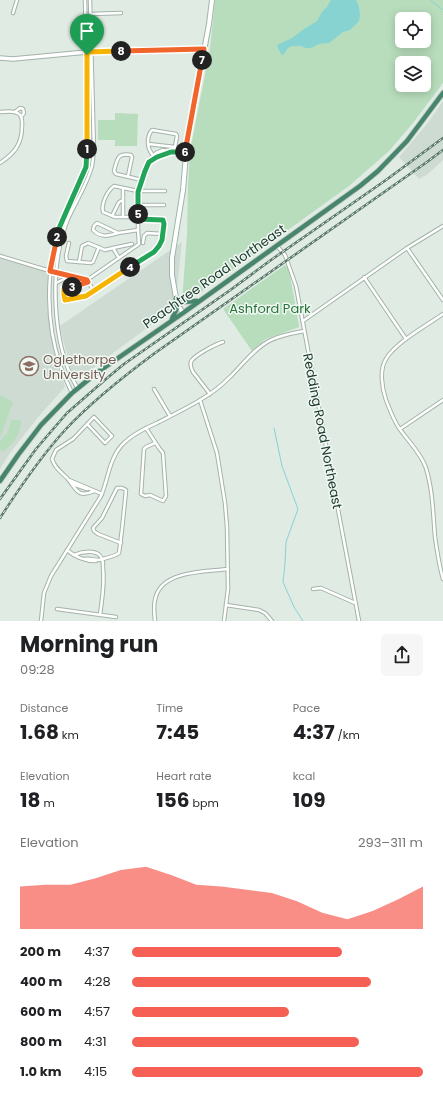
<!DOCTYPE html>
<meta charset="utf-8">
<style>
:root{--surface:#fff;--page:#f6f6f6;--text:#202124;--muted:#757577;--accent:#f65f53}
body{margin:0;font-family:Poppins,sans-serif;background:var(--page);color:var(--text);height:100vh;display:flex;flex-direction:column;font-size:15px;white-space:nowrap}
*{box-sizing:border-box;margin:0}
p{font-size:13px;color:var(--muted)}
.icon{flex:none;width:22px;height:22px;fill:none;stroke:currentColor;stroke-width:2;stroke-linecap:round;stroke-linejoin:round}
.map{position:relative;height:621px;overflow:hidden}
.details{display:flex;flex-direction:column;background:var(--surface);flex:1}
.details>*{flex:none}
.buttons{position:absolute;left:395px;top:12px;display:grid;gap:8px}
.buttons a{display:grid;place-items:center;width:36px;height:36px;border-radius:6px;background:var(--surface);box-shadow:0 2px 10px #0003;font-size:20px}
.pin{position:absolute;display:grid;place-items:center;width:34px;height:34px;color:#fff;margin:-41px -17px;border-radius:50% 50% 50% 0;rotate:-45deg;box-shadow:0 0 4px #0007}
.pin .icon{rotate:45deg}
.km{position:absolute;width:20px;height:20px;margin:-10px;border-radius:50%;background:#222;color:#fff;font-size:11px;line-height:20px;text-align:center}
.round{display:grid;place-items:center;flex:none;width:42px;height:42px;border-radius:6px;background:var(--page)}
.headline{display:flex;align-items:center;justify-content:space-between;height:68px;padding:0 20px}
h1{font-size:22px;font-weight:700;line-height:30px}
.figures{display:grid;grid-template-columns:repeat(3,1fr);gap:6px;height:68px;padding:4px 20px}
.figures div{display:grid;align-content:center}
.figures b{font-size:20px;font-weight:700}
.figures small{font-size:11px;font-weight:400}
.figures p{font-size:11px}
.chart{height:112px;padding:8px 20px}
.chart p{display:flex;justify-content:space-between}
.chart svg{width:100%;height:72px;margin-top:4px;fill:var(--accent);opacity:.7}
ul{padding:0 20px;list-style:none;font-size:13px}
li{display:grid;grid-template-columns:64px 48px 1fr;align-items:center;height:30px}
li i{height:10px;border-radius:5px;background:var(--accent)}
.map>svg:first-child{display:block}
.built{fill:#cedbd3}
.green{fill:#b8ddbc;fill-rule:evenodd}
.water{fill:#86d3d2}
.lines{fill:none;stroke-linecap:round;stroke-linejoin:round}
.stream{stroke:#86d3d2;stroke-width:1}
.minor-casing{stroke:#a3b3aa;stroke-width:4.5}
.tertiary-casing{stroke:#a3b3aa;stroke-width:5.5}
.secondary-casing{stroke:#9eb7aa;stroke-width:6}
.trunk-casing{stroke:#c1c8c5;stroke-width:6}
.minor{stroke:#fff;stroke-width:2.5}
.tertiary{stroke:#fff;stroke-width:3.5}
.secondary{stroke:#fff;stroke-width:4}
.trunk{stroke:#47866c;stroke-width:4.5}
.rail-casing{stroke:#5a786b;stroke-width:2.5}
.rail{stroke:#f0f8f3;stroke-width:1;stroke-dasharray:3;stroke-linecap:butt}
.split-1-casing{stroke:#fff;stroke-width:8}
.split-2-casing{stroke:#fff;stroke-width:8}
.split-3-casing{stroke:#fff;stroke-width:8}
.split-4-casing{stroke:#fff;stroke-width:8}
.split-5-casing{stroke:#fff;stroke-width:8}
.split-6-casing{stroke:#fff;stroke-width:8}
.split-7-casing{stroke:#fff;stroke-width:8}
.split-8-casing{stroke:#fff;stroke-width:8}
.split-9-casing{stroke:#fff;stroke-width:8}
.split-1{stroke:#f5b400;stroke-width:5}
.split-2{stroke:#22a559;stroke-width:5}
.split-3{stroke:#f0652b;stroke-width:5}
.split-4{stroke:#f5b400;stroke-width:5}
.split-5{stroke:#22a559;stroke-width:5}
.split-6{stroke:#22a559;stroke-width:5}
.split-7{stroke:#f0652b;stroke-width:5}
.split-8{stroke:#f0652b;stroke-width:5}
.split-9{stroke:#f5b400;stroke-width:5}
.labels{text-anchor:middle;stroke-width:3;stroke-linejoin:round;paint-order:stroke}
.street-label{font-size:13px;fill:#203c30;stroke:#f0f8f3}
.park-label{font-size:13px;fill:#297439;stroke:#f0f8f3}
.education-label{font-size:13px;fill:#785e54;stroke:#f0f8f3;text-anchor:start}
</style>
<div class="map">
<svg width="443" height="621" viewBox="0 0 443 621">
<rect width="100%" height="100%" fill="#e0ebe4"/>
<g class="built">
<path d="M443,101V160L428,174L419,179L399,157L427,124Z"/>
<path d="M182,242L175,307L77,380L73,378L60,328L54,330Z"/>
<path d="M0,258L48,272L47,302L49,322L56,355L65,387L39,416L10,453L0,469Z"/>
</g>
<g class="green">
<path d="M215,0H443V83L413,123L389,151L349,186L252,256L185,303L182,302L187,234L188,186L190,151L210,49ZM402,19H424V41H402ZM402,63H424V85H402Z"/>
<path d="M115,113L138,114L137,146H115V140H98V120H115Z"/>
<path d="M285,265L289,270L299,326V327L266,339L252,351L223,309Z"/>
<path d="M0,395L13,402L0,438Z"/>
<path d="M11,420H21C21,434 13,444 3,452L0,449V441L8,432Z"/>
</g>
<path class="water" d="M331,0H356L359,7L360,15L359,21L350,30L343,32L329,43L319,44L311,48H306L301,46H292L288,48L283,55L281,54L277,46L279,44L292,38L304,29L317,21L322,12L327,7Z"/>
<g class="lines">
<g class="stream">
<path d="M430,0L443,10"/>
<path d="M274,428L282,466L298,509L286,542L285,564L283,582L294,607L303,621"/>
</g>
<g class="minor-casing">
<g id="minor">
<path d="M13,13L17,0"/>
<path d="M91,14L121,13"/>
<path d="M0,112C6,112 14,110 19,114C23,117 22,122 22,126C22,144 15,153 0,163"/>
<path d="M15,112L20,108L23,109L24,113L21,117"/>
<path d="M148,144L175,147L177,136L176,134L152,130C146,137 147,149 153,155"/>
<path d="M153,157L162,152L185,153"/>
<path d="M150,162L157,157L169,154"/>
<path d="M128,176L132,157L131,155C117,152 117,160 114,171L116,174L142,180"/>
<path d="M138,205H164"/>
<path d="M112,216L119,202L123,200"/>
<path d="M123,216V188"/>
<path d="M138,217H115L103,212C101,204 107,191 114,186L138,191H165"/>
<path d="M118,233C108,236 101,238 93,230L94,226L97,223L118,233L138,230"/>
<path d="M69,243L66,256L67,261L91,263L93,262L99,247"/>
<path d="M143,243L144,236L147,233L163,234"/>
<path d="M277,246L285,255L296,286L359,621"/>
<path d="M407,248L443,300"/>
<path d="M0,256L50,271L87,280L139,244L138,230V191L145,171L151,158L156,153L163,150L171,152"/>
<path d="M119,258L113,248L132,244"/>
<path d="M79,262L82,246L88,243L105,250L113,248"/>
<path d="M364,277L406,339"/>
<path d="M87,280L94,291L86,296L65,301L64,295V289L89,282"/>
<path d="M56,283L70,276"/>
<path d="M94,291L154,252C162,244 166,231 163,220L137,219"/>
<path d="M443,314C427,325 395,343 386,359C379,370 382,388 386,400C390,410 393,419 399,428C408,441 421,453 426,468C433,491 433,514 435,537C437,551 439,565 443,579"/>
<path d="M303,321L407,248L443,226"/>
<path d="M78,389C51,345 49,266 68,219C76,201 87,185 92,166C93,161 93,156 94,151L90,0"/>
<path d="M154,389L170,416"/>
<path d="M72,393C68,384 63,374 60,365C46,322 46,274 58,231L86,167L88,129L85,0"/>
<path d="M210,394L193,372C191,368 189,363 192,360C197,354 216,344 223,342"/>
<path d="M200,400L217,453L225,503L227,527L228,589L224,621"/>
<path d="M87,424L105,443L112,436L94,417L73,439L56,450L52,459C55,468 60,471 67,478C76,488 77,499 94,491"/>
<path d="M146,428L159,448L163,453L166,496L163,501L150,495L145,496L141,494L144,449L146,447L155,443"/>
<path d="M400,429L443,400"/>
<path d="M69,480L102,494"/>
<path d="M72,482L75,485L87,489"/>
<path d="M67,550C75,557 86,561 96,561"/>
<path d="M74,555C81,552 98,548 102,559C103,561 103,565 103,568C105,584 102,599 100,615"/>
<path d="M85,559C90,558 94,560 99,560C103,559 116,556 119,553C122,532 124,511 126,490L122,488H117L102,518L93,528L94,531L98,534L121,543"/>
<path d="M313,589L321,588L355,603"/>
<path d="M226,605L259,610L265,613L272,621"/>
<path d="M57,609L116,617"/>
<path d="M41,621L44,593L51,576L101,496C108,480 109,460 121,446C131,435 144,429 157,423C174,414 192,406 208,395C216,390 224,383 231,376C243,364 254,349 269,341C280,335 293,333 304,331"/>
<path d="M155,621C154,613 153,604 156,596C164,570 207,572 228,569"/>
</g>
</g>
<g class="tertiary-casing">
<path id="tertiary" d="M0,58L13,59L87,52L155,49H204"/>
</g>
<g class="secondary-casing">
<path id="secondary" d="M183,313L179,307L176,298L172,275V258L183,190L187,143L209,24L212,0"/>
</g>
<g class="trunk-casing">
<g id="trunk">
<path d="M176,298L183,302L197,301"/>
<path d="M172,319L177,308L176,298"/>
<path d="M0,481L18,455L41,425L72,393L98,372L183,313L360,186L378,171L407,141L443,93"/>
</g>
</g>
<use href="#minor" class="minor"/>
<use href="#tertiary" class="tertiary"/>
<use href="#secondary" class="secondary"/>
<use href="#trunk" class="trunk"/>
<g class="rail-casing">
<g id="rail">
<path d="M0,499L36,449L48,435L67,413L106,379L124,364L229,291L271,260L386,180L443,138"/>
<path d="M0,518C20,487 41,456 66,429C93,400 124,376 155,353L427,162L443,150"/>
</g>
</g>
<use href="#rail" class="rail"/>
</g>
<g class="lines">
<g class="split-1-casing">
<path id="split-1" d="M87,55V149"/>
</g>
<g class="split-2-casing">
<path id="split-2" d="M57,237L60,226L86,167L87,149"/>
</g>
<g class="split-3-casing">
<path id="split-3" d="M57,237L50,271L87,280L88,282L72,287"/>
</g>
<g class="split-4-casing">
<path id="split-4" d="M72,287L64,289V295L65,300L86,296L130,267"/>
</g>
<g class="split-5-casing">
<path id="split-5" d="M130,267L154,252L159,246L162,240L164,224L163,220L137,219L138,214"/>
</g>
<g class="split-6-casing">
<path id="split-6" d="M138,214V192L145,171L149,162L157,157L171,152H185"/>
</g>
<g class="split-7-casing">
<path id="split-7" d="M185,152L202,60"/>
</g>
<g class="split-8-casing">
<path id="split-8" d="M121,51L204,49L202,60"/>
</g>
<g class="split-9-casing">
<path id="split-9" d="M87,55V52L121,51"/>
</g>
<use href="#split-1" class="split-1"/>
<use href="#split-2" class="split-2"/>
<use href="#split-3" class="split-3"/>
<use href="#split-4" class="split-4"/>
<use href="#split-5" class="split-5"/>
<use href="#split-6" class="split-6"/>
<use href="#split-7" class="split-7"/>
<use href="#split-8" class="split-8"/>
<use href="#split-9" class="split-9"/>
</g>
<defs>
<g id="university-ring" transform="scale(1)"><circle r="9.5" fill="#f0f8f3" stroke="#8d6e63" stroke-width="1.5"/><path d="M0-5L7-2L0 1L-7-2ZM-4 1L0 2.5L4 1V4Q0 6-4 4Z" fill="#8d6e63"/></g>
</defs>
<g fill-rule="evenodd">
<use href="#university-ring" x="29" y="366"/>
</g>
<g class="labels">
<g class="street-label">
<text transform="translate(214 276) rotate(-35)" y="5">Peachtree Road Northeast</text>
<text transform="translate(323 431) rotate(79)" y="5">Redding Road Northeast</text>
</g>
<g class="park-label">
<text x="270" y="313">Ashford Park</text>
</g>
<g class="education-label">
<text x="43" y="364">Oglethorpe<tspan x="43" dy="15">University</tspan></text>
</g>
</g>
</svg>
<div class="buttons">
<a><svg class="icon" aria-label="locate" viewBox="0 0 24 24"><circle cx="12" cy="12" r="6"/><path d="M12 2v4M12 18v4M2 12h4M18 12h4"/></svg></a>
<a><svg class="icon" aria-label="layers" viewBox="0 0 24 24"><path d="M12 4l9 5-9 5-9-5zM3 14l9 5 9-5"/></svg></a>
</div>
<div class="pin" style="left:87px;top:55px;background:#1e9e55"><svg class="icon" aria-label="arrive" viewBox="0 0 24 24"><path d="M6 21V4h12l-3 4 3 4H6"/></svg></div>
<b class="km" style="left:87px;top:149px">1</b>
<b class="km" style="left:57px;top:237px">2</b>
<b class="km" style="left:72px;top:287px">3</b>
<b class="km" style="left:130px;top:267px">4</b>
<b class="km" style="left:138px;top:214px">5</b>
<b class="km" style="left:185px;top:152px">6</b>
<b class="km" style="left:202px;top:60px">7</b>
<b class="km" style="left:121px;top:51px">8</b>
</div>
<section class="details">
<div class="headline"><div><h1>Morning run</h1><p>09:28</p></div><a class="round"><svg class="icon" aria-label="share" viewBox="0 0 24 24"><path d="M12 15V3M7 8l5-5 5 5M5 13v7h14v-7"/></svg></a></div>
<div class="figures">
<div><p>Distance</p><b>1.68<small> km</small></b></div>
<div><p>Time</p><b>7:45</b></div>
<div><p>Pace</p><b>4:37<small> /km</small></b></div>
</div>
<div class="figures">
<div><p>Elevation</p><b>18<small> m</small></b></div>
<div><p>Heart rate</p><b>156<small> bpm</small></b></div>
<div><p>kcal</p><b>109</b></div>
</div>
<div class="chart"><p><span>Elevation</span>293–311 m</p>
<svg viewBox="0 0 160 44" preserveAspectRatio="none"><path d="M0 44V18L10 17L20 17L30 13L40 8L50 6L60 11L70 17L80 18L90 20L100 22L110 27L120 34L130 38L140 33L150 26L160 18V44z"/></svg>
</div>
<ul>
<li><b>200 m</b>4:37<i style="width:72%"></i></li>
<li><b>400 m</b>4:28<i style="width:82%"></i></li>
<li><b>600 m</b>4:57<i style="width:54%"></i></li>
<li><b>800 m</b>4:31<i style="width:78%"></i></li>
<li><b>1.0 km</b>4:15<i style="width:100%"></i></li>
</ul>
</section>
